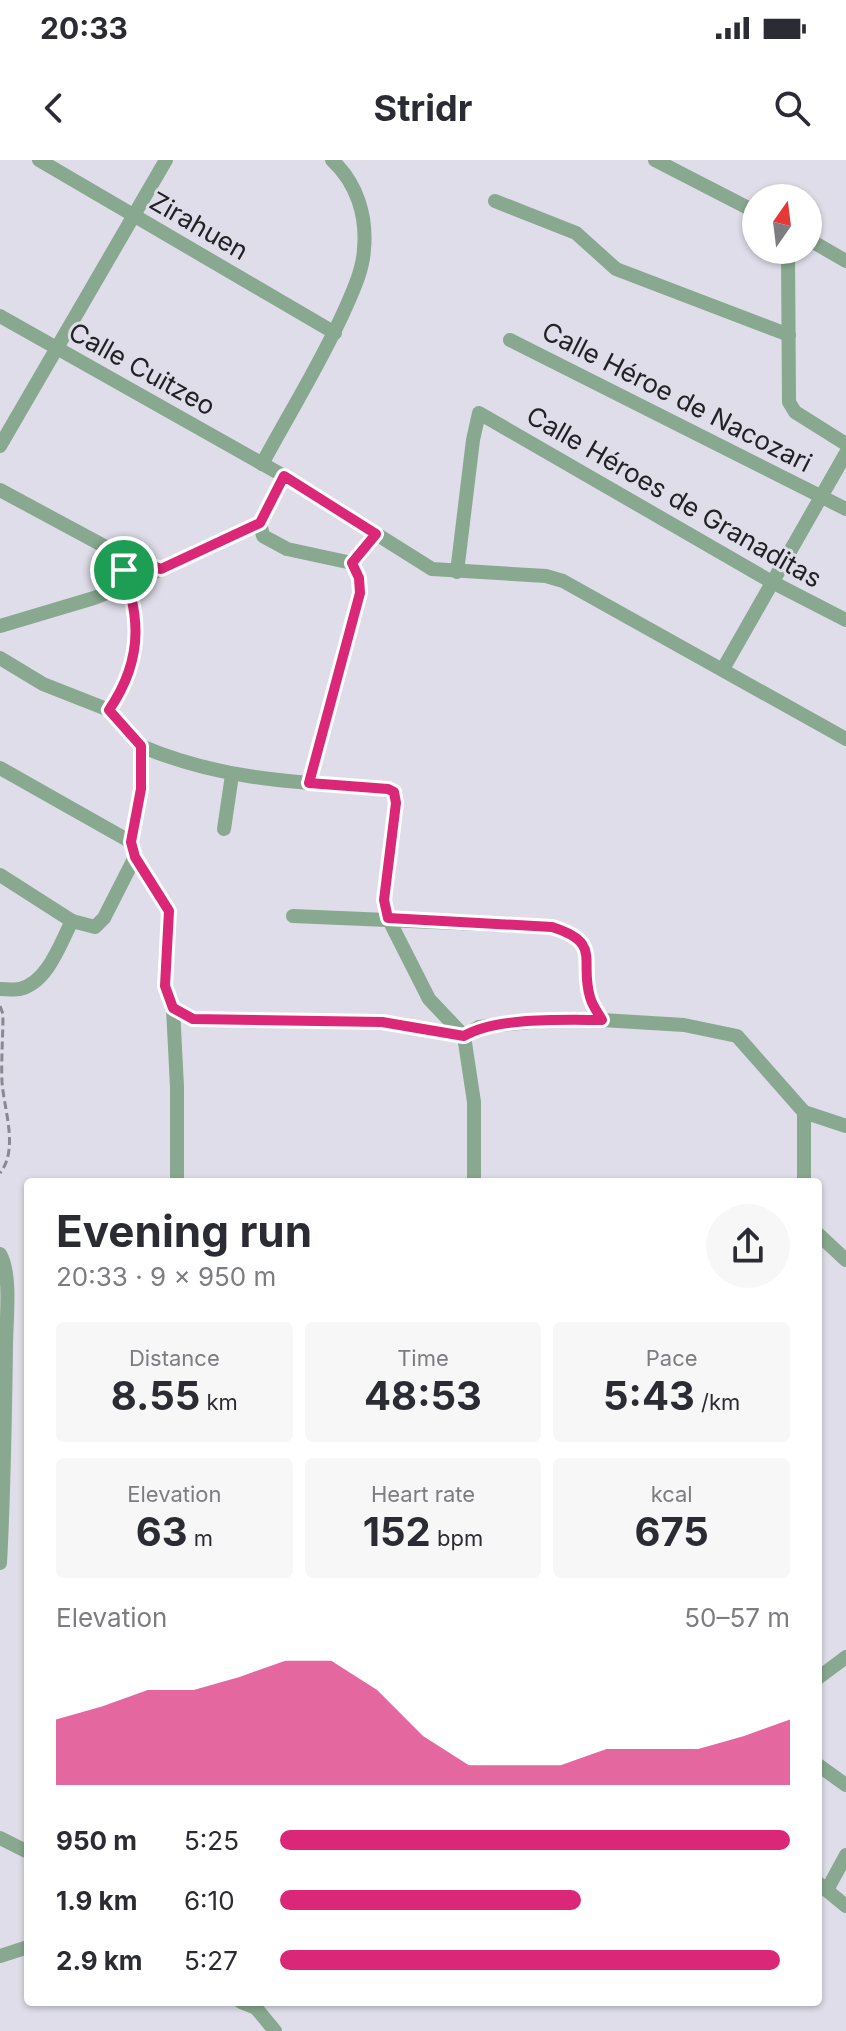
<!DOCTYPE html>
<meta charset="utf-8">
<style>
:root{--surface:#fff;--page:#f7f7f7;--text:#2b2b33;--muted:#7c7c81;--accent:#db2777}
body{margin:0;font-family:Inter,sans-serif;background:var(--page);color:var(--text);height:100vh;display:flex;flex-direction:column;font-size:30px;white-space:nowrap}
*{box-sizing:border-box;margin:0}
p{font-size:26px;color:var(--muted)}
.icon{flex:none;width:44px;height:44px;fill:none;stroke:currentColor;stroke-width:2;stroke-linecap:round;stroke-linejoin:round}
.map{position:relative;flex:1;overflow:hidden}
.side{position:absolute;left:24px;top:1018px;width:798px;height:828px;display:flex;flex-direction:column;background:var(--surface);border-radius:8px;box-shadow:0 2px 6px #0004}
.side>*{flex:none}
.needle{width:52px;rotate:14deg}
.fabs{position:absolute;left:742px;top:24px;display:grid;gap:16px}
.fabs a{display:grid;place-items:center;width:80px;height:80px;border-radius:50%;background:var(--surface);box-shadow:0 2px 6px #0004;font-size:40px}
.pin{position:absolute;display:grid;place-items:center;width:68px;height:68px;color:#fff;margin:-34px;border:4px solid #fff;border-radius:50%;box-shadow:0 2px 8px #0007}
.round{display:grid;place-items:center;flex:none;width:84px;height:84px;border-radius:42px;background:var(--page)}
.summary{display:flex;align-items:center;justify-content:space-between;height:136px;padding:0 32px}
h1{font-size:44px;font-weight:700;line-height:60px}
.stats{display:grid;grid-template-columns:repeat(3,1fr);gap:12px;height:136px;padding:8px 32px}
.stats div{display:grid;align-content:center;border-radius:8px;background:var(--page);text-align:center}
.stats b{font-size:40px;font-weight:700}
.stats small{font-size:22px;font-weight:400}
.stats p{font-size:22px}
.chart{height:224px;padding:16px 32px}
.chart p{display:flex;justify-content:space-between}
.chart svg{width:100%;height:144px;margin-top:8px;fill:var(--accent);opacity:.7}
ul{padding:0 32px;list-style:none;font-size:26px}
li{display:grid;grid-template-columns:128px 96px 1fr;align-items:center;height:60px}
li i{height:20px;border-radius:10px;background:var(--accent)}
.status{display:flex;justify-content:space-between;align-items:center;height:56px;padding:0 40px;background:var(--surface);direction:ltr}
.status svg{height:22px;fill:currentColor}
header{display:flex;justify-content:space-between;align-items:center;height:104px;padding:0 32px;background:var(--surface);font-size:36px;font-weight:700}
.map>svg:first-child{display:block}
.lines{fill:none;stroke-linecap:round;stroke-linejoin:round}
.path{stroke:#898991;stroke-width:3;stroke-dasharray:8 4;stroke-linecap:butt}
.street{stroke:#88a88f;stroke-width:14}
.route-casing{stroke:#fff;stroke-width:16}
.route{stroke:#db2777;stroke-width:10}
.labels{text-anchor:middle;stroke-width:6;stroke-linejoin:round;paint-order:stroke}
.street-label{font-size:26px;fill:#222226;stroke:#dedde9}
</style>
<div class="status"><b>20:33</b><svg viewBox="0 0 49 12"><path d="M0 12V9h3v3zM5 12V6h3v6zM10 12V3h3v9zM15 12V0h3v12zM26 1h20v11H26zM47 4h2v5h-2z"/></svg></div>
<header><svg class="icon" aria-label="back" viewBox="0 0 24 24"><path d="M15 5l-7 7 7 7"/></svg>Stridr<svg class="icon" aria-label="search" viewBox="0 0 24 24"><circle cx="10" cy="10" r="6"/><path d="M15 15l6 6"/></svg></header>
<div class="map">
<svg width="846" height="1871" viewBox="0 0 846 1871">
<rect width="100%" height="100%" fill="#dedde9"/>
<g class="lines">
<path class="path" d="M0,846L3,854C3,877 1,900 2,922C4,950 19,989 0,1013"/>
<g class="street">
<path d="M39,0L335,173"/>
<path d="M655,0L756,52"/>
<path d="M495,41L576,73L616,109L789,175"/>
<path d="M808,79L846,101"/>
<path d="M788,90L789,242L795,252L846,284"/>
<path d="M0,156L284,316L432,409L546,416L563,421L846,579"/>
<path d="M510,180L846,349"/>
<path d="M0,286L166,0"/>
<path d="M262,304C290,252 322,201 346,147C354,129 363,109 364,89C367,56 357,23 332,0"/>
<path d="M284,316L260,363L263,376L287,389L352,403L359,418L360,433L309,623"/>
<path d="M0,330L117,393L161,409L260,363"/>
<path d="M352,403L376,374"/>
<path d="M457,412L473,280L479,253L772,422L846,460"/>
<path d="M0,466L94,438L130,424L117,393"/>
<path d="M0,498L43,524L109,550L141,586V629L131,682"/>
<path d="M723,509L846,293"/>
<path d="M109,550C141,503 139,477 130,424L161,409"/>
<path d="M141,586C222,621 301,622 388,629L394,632L396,643L384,740L388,758L429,839L464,876L474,942V1022"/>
<path d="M0,608L131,682L135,697L169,751L165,826L173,848L193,859L382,862L464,876L479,867L550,860H602L684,865L737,876L804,952L846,966"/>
<path d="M224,669L232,615"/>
<path d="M0,715L72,761"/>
<path d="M293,756L552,767C604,784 579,800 590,837C592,845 598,853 602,860"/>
<path d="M0,829C6,829 14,830 20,829C48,822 60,784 72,761L95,767L104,758L135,697"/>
<path d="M173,848L177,927V1022"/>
<path d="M804,1022V952"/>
<path d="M818,1074L846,1100"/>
<path d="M0,1094C12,1115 6,1161 6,1186C5,1258 4,1331 0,1403"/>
<path d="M818,1518L846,1497"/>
<path d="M818,1605L846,1625"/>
<path d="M0,1678L28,1692"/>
<path d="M818,1723L846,1746"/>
<path d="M827,1730L846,1695"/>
<path d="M0,1796L28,1787"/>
<path d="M241,1842L256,1848L275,1871"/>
</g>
</g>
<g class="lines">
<g class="route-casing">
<path id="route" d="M284,316L376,374L352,403L359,418L360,433L309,623L388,629L394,632L396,643L384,740L388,758L552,767C603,783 579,800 590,837C592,845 598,853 602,860C563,860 496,857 464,876L382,862L193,859L173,848L165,826L169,751L135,697L131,682L141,629V586L109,550C146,496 140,450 117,393L161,409L260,363Z"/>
</g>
<use href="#route" class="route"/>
</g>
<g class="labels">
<g class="street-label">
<text transform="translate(199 66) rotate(30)" y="9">Zirahuen</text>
<text transform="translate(142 209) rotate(29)" y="9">Calle Cuitzeo</text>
<text transform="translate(677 237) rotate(27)" y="9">Calle Héroe de Nacozari</text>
<text transform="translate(674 337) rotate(30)" y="9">Calle Héroes de Granaditas</text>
</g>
</g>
</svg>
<div class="fabs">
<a><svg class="needle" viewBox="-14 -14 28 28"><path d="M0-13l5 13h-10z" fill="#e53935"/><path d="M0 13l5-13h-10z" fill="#7c7c81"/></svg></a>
</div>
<div class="pin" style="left:124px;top:410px;background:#1e9e55"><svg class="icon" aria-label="arrive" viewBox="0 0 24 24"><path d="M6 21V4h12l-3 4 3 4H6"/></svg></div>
<section class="side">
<div class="summary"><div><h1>Evening run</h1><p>20:33 · 9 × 950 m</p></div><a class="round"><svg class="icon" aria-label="share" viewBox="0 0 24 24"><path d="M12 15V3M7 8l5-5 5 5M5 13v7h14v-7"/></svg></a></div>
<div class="stats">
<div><p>Distance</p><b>8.55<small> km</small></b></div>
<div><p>Time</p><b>48:53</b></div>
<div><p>Pace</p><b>5:43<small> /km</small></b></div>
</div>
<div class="stats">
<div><p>Elevation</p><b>63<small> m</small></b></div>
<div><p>Heart rate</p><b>152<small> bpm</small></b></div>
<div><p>kcal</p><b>675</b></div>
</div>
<div class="chart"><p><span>Elevation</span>50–57 m</p>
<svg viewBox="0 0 160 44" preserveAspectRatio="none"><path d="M0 44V24L10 20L20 15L30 15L40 11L50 6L60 6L70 15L80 29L90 38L100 38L110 38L120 33L130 33L140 33L150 29L160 24V44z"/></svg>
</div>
<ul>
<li><b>950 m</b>5:25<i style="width:100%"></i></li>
<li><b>1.9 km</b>6:10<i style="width:59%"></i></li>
<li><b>2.9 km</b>5:27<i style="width:98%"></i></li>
</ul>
</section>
</div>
